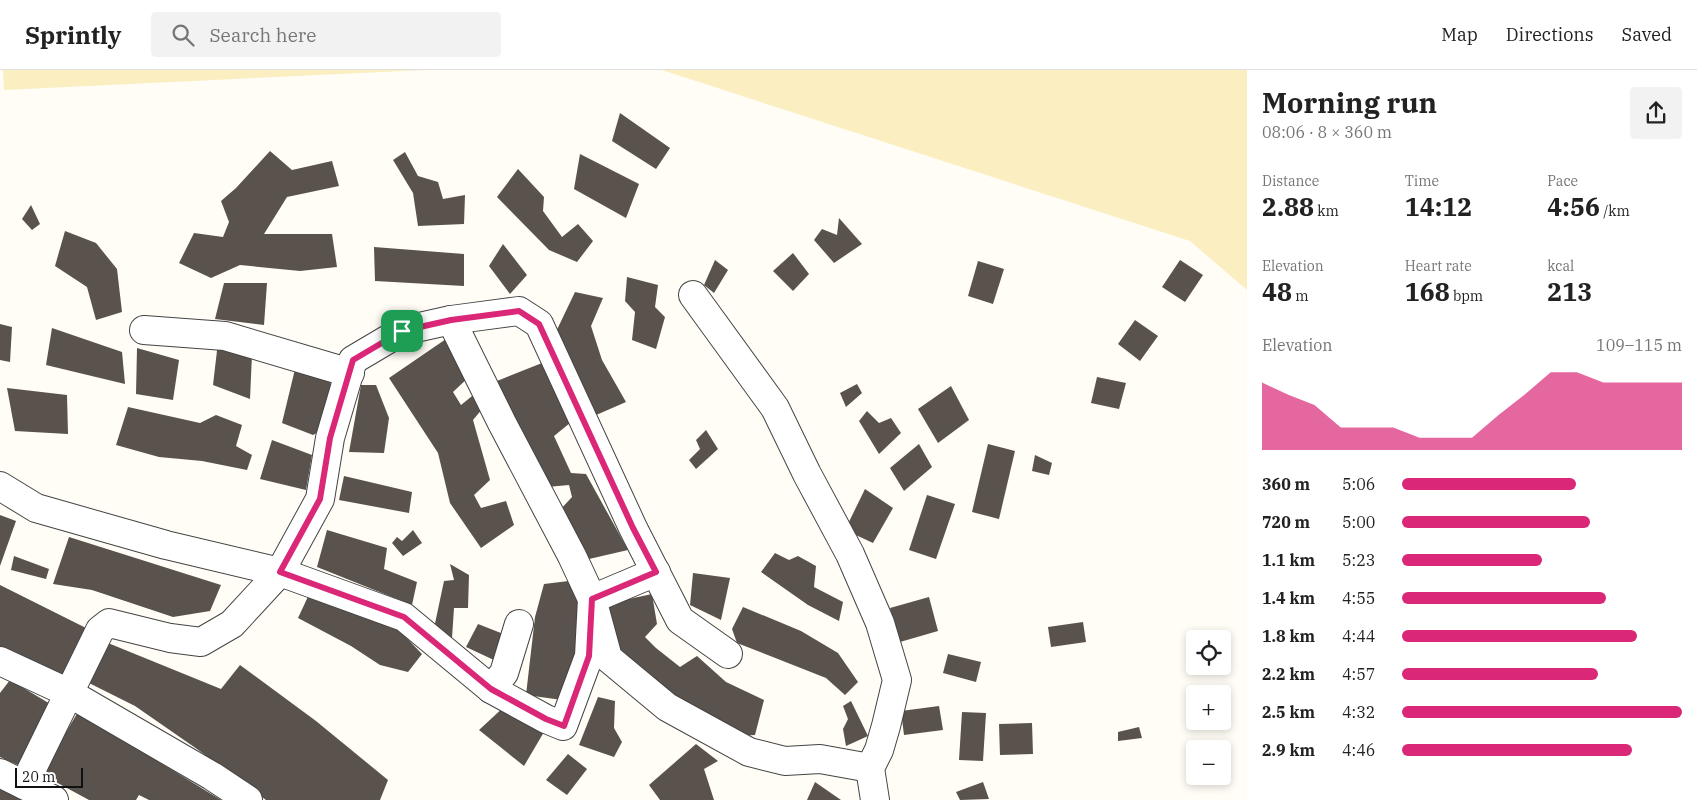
<!DOCTYPE html>
<meta charset="utf-8">
<style>
:root{--surface:#fff;--page:#f2f2f2;--text:#222;--muted:#767676;--line:#e0e0e0;--accent:#db2777}
body{margin:0;font-family:"IBM Plex Serif",serif;background:var(--page);color:var(--text);height:100vh;display:flex;flex-direction:column;font-size:19px;white-space:nowrap}
*{box-sizing:border-box;margin:0}
p{font-size:16px;color:var(--muted)}
.icon{flex:none;width:28px;height:28px;fill:none;stroke:currentColor;stroke-width:2;stroke-linecap:round;stroke-linejoin:round}
.map{position:relative;flex:1;overflow:hidden}
.details{display:flex;flex-direction:column;background:var(--surface);width:450px}
.details>*{flex:none}
.tools{position:absolute;left:1186px;top:560px;display:grid;gap:10px}
.tools a{display:grid;place-items:center;width:45px;height:45px;border-radius:5px;background:var(--surface);box-shadow:0 2px 8px #0003;font-size:25px}
.scale{position:absolute;left:15px;bottom:12px;width:68px;box-sizing:border-box;padding-left:5px;border:2px solid #111;border-top:0;font-size:14px;line-height:18px;white-space:nowrap;color:#111;-webkit-text-stroke:4px #fff;paint-order:stroke}
.pin{position:absolute;display:grid;place-items:center;width:42px;height:42px;color:#fff;margin:-21px;border-radius:10px;box-shadow:0 2px 8px #0006}
.round{display:grid;place-items:center;flex:none;width:52px;height:52px;border-radius:5px;background:var(--page)}
.head{display:flex;align-items:center;justify-content:space-between;height:85px;padding:0 15px}
h1{font-size:28px;font-weight:700;line-height:38px}
.metrics{display:grid;grid-template-columns:repeat(3,1fr);gap:8px;height:85px;padding:5px 15px}
.metrics div{display:grid;align-content:center}
.metrics b{font-size:25px;font-weight:700}
.metrics small{font-size:14px;font-weight:400}
.metrics p{font-size:14px}
.chart{height:140px;padding:10px 15px}
.chart p{display:flex;justify-content:space-between}
.chart svg{width:100%;height:90px;margin-top:5px;fill:var(--accent);opacity:.7}
ul{padding:0 15px;list-style:none;font-size:16px}
li{display:grid;grid-template-columns:80px 60px 1fr;align-items:center;height:38px}
li i{height:12px;border-radius:6px;background:var(--accent)}
header{display:flex;align-items:center;gap:30px;box-sizing:border-box;height:70px;padding:0 25px;background:var(--surface);border-bottom:1px solid var(--line)}
header strong{font-size:24px}
nav{display:flex;gap:28px;margin-inline-start:auto;font-size:18px}
.search{width:350px;height:45px;background:var(--page);display:flex;align-items:center;gap:12px;box-sizing:border-box;padding:0 18px;border-radius:5px;color:var(--muted);font-size:19px}
main{display:flex;flex:1;min-height:0}
.map>svg:first-child{display:block}
.sand{fill:#fbeec1}
.building{fill:#5a524d}
.lines{fill:none;stroke-linecap:round;stroke-linejoin:round}
.minor-casing{stroke:#444;stroke-width:30}
.minor{stroke:#fff;stroke-width:28}
.route-casing{stroke:#fff;stroke-width:10}
.route{stroke:#db2777;stroke-width:6}
</style>
<header>
<strong>Sprintly</strong>
<div class="search"><svg class="icon" aria-label="search" viewBox="0 0 24 24"><circle cx="10" cy="10" r="6"/><path d="M15 15l6 6"/></svg>Search here</div>
<nav><a>Map</a><a>Directions</a><a>Saved</a></nav>
</header>
<main>
<div class="map">
<svg width="1247" height="730" viewBox="0 0 1247 730">
<rect width="100%" height="100%" fill="#fffdf5"/>
<g class="sand">
<path d="M3,0H425L4,20Z"/>
<path d="M662,0H1247V220L1190,171Z"/>
</g>
<g class="building">
<path d="M620,43L670,78L656,99L612,71Z"/>
<path d="M270,81L292,100L332,91L339,116L287,127L264,164H332L337,197L300,201L240,195L211,208L179,193L194,163L223,167L229,152L221,131L236,118Z"/>
<path d="M405,82L418,106L438,112L443,129L465,125L464,154L418,156L413,123L393,90Z"/>
<path d="M580,84L639,114L626,148L574,119Z"/>
<path d="M518,99L544,127L543,141L562,167L578,154L593,171L577,192L549,180L497,127Z"/>
<path d="M31,135L40,154L32,160L22,149Z"/>
<path d="M839,148L862,174L834,193L814,170L822,159L837,165Z"/>
<path d="M65,161L96,173L117,199L122,242L96,250L87,217L55,196Z"/>
<path d="M503,174L527,205L510,224L489,196Z"/>
<path d="M374,177L464,184V216L375,211Z"/>
<path d="M793,183L809,204L793,221L773,201Z"/>
<path d="M715,190L728,200L714,223L704,215Z"/>
<path d="M1180,190L1203,205L1185,232L1162,217Z"/>
<path d="M978,191L1004,199L993,234L968,226Z"/>
<path d="M627,207L658,215L655,237L665,247L656,279L632,270L635,242L625,231Z"/>
<path d="M224,213H267L264,255L215,249Z"/>
<path d="M575,222L603,228L591,256L602,290L626,332L587,349L553,268Z"/>
<path d="M1135,250L1158,266L1140,291L1118,274Z"/>
<path d="M0,254L12,257L10,292L0,290Z"/>
<path d="M52,258L122,282L125,314L46,295Z"/>
<path d="M446,269L470,306L453,322L461,335L477,322L483,338L473,350L490,410L474,425L481,438L506,431L514,455L481,478L450,433L438,383L389,308Z"/>
<path d="M218,272L252,284L250,329L213,315Z"/>
<path d="M137,278L179,290L173,330L136,324Z"/>
<path d="M542,293L570,353L554,366L571,403L586,404L628,480L589,489L559,441L572,427L569,415L547,417L497,311Z"/>
<path d="M296,295L331,308L328,334L322,360L313,365L282,353Z"/>
<path d="M1097,307L1126,313L1119,339L1091,333Z"/>
<path d="M857,314L862,323L846,337L840,323Z"/>
<path d="M361,315H376L389,348L384,383L349,382Z"/>
<path d="M951,316L969,350L938,373L918,339Z"/>
<path d="M7,318L67,325L68,364L15,361Z"/>
<path d="M128,337L200,353L216,345L242,355L236,376L252,385L247,400L202,391L159,387L116,375Z"/>
<path d="M867,341L879,353L891,348L901,363L879,384L859,351Z"/>
<path d="M706,360L718,379L696,399L689,390L700,379L696,370Z"/>
<path d="M272,370L312,385L306,420L260,409Z"/>
<path d="M919,374L932,397L904,421L890,398Z"/>
<path d="M988,374L1015,381L999,449L972,442Z"/>
<path d="M1035,385L1052,393L1049,405L1032,401Z"/>
<path d="M344,406L412,422L409,443L339,430Z"/>
<path d="M865,419L893,438L873,473L845,460Z"/>
<path d="M927,425L955,434L936,489L909,480Z"/>
<path d="M0,445L16,451L0,496Z"/>
<path d="M327,460L387,478L384,499L417,512L412,535L317,497Z"/>
<path d="M413,460L422,473L403,486L392,473L397,467L402,471Z"/>
<path d="M69,467L221,515L210,541L173,547L92,520L53,514Z"/>
<path d="M775,483L789,490L798,486L816,496L814,517L843,532L839,551L808,535L761,502Z"/>
<path d="M14,486L49,499L46,509L11,500Z"/>
<path d="M450,494L469,505L468,538H454L452,568L433,563L444,511L454,510Z"/>
<path d="M693,503L730,508L721,550L690,535Z"/>
<path d="M577,510L582,582L562,630L526,625L535,547L544,514Z"/>
<path d="M0,515L90,560L65,612L0,577Z"/>
<path d="M312,518L397,558L422,584L408,602L380,595L351,576L298,548Z"/>
<path d="M652,524L657,554L645,567L656,578L680,597L697,586L726,612L764,630L755,665L738,666L685,634L646,607L609,571L601,535Z"/>
<path d="M929,527L938,561L900,572L890,538Z"/>
<path d="M743,537L801,561L838,583L858,612L845,625L826,608L737,573L732,559Z"/>
<path d="M1083,552L1086,572L1051,577L1048,557Z"/>
<path d="M478,554L506,565L496,591L466,577Z"/>
<path d="M108,573L221,619L240,595L316,651L388,710L380,730H266L197,679L135,636L87,612Z"/>
<path d="M948,584L981,592L976,612L943,603Z"/>
<path d="M10,610L52,635L40,664L18,695L0,687V623Z"/>
<path d="M598,627L615,631L614,658L622,672L614,687L579,675Z"/>
<path d="M851,631L868,666L846,676L843,659L848,649L843,636Z"/>
<path d="M506,635L544,662L524,696L479,660Z"/>
<path d="M939,636L943,660L904,665L901,641Z"/>
<path d="M78,642L221,730H149L139,725L136,730H89L41,704Z"/>
<path d="M962,642L986,643L983,691L959,690Z"/>
<path d="M1032,653L1033,684L1000,685L999,654Z"/>
<path d="M1139,657L1142,668L1118,671V662Z"/>
<path d="M696,674L718,691L704,699L714,730H660L649,715Z"/>
<path d="M568,684L587,699L567,725L546,710Z"/>
<path d="M815,712L841,730H807Z"/>
<path d="M983,712L989,729L960,730L956,722Z"/>
<path d="M0,718L24,730H0Z"/>
</g>
<g class="lines">
<g class="minor-casing">
<g id="minor">
<path d="M693,225L775,338L807,404L850,484L880,553L897,610L886,656L879,680L870,698L875,730"/>
<path d="M451,250L502,353L572,486L592,529L608,588L667,637L749,682L785,691L820,689L870,698"/>
<path d="M144,260L225,266L350,303"/>
<path d="M0,416L36,438L166,475L280,502L320,429L330,368L353,290L402,261L451,250L519,241L539,254L633,458L680,550L728,584"/>
<path d="M0,591L69,623L212,706L248,730"/>
<path d="M491,619L546,649L563,656L589,586L592,529L656,502"/>
<path d="M0,703L54,730"/>
<path d="M24,715L100,560L109,553L170,568L201,572L232,554L280,502L404,547L491,619L504,603L519,554"/>
</g>
</g>
<use href="#minor" class="minor"/>
</g>
<g class="lines">
<g class="route-casing">
<path id="route" d="M519,241L539,254L633,458L656,502L592,529L589,586L564,656L546,649L491,619L404,547L280,502L320,429L330,368L353,290L402,261L451,250Z"/>
</g>
<use href="#route" class="route"/>
</g>
</svg>
<div class="tools">
<a><svg class="icon" aria-label="locate" viewBox="0 0 24 24"><circle cx="12" cy="12" r="6"/><path d="M12 2v4M12 18v4M2 12h4M18 12h4"/></svg></a>
<a>+</a>
<a>−</a>
</div>
<div class="scale">20 m</div>
<div class="pin" style="left:402px;top:261px;background:#1e9e55"><svg class="icon" aria-label="arrive" viewBox="0 0 24 24"><path d="M6 21V4h12l-3 4 3 4H6"/></svg></div>
</div>
<section class="details">
<div class="head"><div><h1>Morning run</h1><p>08:06 · 8 × 360 m</p></div><a class="round"><svg class="icon" aria-label="share" viewBox="0 0 24 24"><path d="M12 15V3M7 8l5-5 5 5M5 13v7h14v-7"/></svg></a></div>
<div class="metrics">
<div><p>Distance</p><b>2.88<small> km</small></b></div>
<div><p>Time</p><b>14:12</b></div>
<div><p>Pace</p><b>4:56<small> /km</small></b></div>
</div>
<div class="metrics">
<div><p>Elevation</p><b>48<small> m</small></b></div>
<div><p>Heart rate</p><b>168<small> bpm</small></b></div>
<div><p>kcal</p><b>213</b></div>
</div>
<div class="chart"><p><span>Elevation</span>109–115 m</p>
<svg viewBox="0 0 160 44" preserveAspectRatio="none"><path d="M0 44V11L10 17L20 22L30 33L40 33L50 33L60 38L70 38L80 38L90 27L100 17L110 6L120 6L130 11L140 11L150 11L160 11V44z"/></svg>
</div>
<ul>
<li><b>360 m</b>5:06<i style="width:62%"></i></li>
<li><b>720 m</b>5:00<i style="width:67%"></i></li>
<li><b>1.1 km</b>5:23<i style="width:50%"></i></li>
<li><b>1.4 km</b>4:55<i style="width:73%"></i></li>
<li><b>1.8 km</b>4:44<i style="width:84%"></i></li>
<li><b>2.2 km</b>4:57<i style="width:70%"></i></li>
<li><b>2.5 km</b>4:32<i style="width:100%"></i></li>
<li><b>2.9 km</b>4:46<i style="width:82%"></i></li>
</ul>
</section>
</main>
